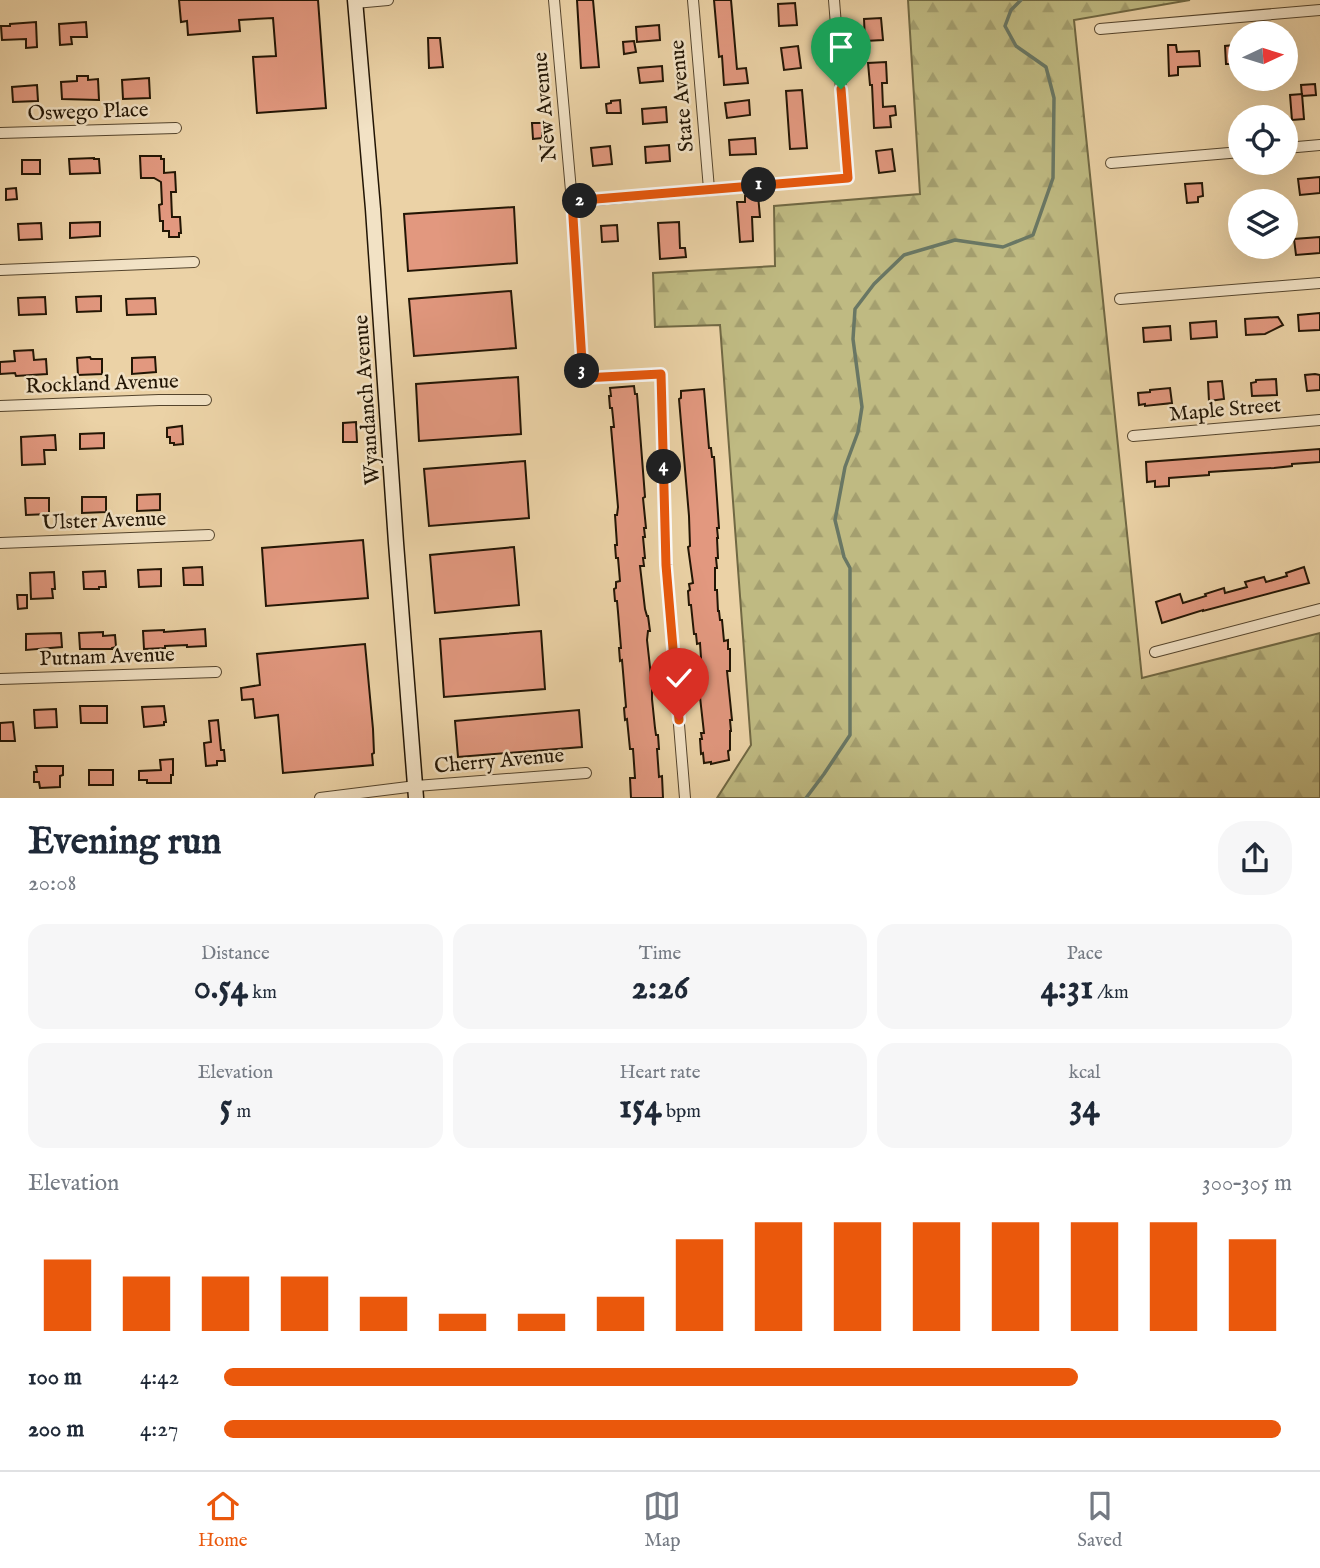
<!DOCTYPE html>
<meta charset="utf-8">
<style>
:root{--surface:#fff;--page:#f6f6f7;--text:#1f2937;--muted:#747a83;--line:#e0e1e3;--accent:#ea580c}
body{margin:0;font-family:"IM FELL English",serif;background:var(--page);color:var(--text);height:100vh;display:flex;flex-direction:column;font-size:26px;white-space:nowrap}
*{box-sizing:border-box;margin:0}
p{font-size:23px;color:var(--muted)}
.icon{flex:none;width:38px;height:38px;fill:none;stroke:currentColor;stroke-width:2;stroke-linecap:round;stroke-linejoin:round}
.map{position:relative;height:798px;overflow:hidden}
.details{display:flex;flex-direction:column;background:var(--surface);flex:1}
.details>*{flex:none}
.needle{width:46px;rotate:86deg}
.buttons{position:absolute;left:1228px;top:21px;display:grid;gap:14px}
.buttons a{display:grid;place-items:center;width:70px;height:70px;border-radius:50%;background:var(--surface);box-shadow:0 7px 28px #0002;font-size:35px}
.pin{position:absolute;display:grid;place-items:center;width:60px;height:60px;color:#fff;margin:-72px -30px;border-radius:50% 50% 50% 0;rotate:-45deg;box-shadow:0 0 7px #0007}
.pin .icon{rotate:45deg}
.km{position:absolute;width:35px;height:35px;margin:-18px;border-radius:50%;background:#222;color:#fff;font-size:19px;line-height:35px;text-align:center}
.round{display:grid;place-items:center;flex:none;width:74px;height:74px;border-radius:28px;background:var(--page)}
.summary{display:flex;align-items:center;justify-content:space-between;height:119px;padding:0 28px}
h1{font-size:38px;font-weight:800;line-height:52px}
.figures{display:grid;grid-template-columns:repeat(3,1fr);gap:10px;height:119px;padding:7px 28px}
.figures div{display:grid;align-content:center;border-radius:18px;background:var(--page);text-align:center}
.figures b{font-size:35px;font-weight:800}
.figures small{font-size:19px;font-weight:400}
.figures p{font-size:19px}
.chart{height:196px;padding:14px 28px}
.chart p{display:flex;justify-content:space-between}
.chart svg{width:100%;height:126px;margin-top:7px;stroke:var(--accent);stroke-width:6}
ul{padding:0 28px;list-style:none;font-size:23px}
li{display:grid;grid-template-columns:112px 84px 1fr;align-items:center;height:52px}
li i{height:18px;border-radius:9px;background:var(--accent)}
.dock{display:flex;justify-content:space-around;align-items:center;height:98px;border-top:2px solid var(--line);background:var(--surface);font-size:19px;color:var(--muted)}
.dock a{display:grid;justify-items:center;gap:4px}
.dock .active{color:var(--accent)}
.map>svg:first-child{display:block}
.forest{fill:url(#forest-firs);stroke:#706843;stroke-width:2}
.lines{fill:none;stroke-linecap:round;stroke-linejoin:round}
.stream{stroke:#697764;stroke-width:3.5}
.building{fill:#e2987f;stroke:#221504;stroke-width:2}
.street-casing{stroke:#54442c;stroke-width:12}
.secondary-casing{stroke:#221504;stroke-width:17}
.street{stroke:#f2e2c5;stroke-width:10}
.secondary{stroke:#f2e2c5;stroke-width:14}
.route-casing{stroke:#fff;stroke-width:14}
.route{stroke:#ea580c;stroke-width:9}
.labels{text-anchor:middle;stroke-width:5;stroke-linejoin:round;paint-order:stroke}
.street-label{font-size:21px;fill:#221504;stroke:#f2e2c5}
</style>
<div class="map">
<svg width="1320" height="798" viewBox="0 0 1320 798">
<defs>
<pattern id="forest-firs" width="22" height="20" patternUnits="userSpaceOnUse" patternTransform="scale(1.75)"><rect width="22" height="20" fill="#bfba82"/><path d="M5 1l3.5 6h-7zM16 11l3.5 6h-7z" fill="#a49f6f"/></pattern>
</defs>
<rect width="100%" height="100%" fill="#ebd2a6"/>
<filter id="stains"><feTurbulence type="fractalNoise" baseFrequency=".00286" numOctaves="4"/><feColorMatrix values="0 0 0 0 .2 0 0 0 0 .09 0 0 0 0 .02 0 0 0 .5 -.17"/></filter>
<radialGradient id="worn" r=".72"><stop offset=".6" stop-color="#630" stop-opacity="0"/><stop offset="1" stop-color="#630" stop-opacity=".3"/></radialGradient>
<path class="forest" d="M908,0H1190L1074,20L1142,678L1320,633V798H717L751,745L720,325L655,327L653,273L775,266L774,206L920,194Z"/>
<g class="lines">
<path class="stream" d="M806,798L824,774L850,735V568L844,557L835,520L845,467L858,432L862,407L853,339L855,309L874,284L904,255L955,240L1003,247L1033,235L1053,178L1054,98L1046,67L1016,46L1005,26L1011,10L1021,0"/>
</g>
<g class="building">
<path d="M179,0H318L326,108L257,113L253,57L276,56L273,18L239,20L240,31L188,35L187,21L181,22Z"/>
<path d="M577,0H593L599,67L581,68Z"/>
<path d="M714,0H731L737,69L746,68L748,83L724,85L722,56L719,57Z"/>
<path d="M795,3L797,25L779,26L778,4Z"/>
<path d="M881,18L883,40L865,41L864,19Z"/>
<path d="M36,22L37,47L26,48V39L2,40L1,26H10V24Z"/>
<path d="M86,22L87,37H71L72,44L60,45L59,24Z"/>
<path d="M659,25L660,40L637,42L636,27Z"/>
<path d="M428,38H440L443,67L429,68Z"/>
<path d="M634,41L636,52L624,54L623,42Z"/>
<path d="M1168,45H1176L1177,52L1199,51L1200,66L1178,67V75L1169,76Z"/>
<path d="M1234,45L1235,47H1241V64H1226L1225,46Z"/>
<path d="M798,46L801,68L784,70L781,48Z"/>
<path d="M886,62L887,83H882L883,107L895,106L896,115L890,116L891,127L874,128L872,85H870L868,63Z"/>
<path d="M662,66L663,81L640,83L638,68Z"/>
<path d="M77,76H88V80L98,79L99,100L62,99L61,82L77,81Z"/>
<path d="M149,78L150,98L123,99L122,80Z"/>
<path d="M1315,84L1316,95L1302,96L1301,85Z"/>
<path d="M37,85L38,101L13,102L12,87Z"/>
<path d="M802,90L807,148L790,149L786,91Z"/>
<path d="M1302,94L1304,119L1292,120L1290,95Z"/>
<path d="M620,100L621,113H607L606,104L611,103V101Z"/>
<path d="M749,100L750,115L727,118L725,103Z"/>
<path d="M666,107L667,122L643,124L642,109Z"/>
<path d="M532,123H542V138L533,139Z"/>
<path d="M755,138L756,154L730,155L729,140Z"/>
<path d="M669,145L670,161L646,163L645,147Z"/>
<path d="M610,146L612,164L593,166L591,148Z"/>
<path d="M892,149L895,171L879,173L876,151Z"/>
<path d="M140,156H161V159H164V173L175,172L176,192H171L172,217H180L181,233H179V237H169V231H163V221H160L159,205L162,204L161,182L154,178H141Z"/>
<path d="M94,158V159H99L100,173L70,174L69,159Z"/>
<rect x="22" y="160" width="18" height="14"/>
<path d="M1320,177V193L1300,195L1298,179Z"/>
<path d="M1202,183L1203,196L1198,197V202L1187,203L1185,184Z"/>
<path d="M16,188L17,199L6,200V189Z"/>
<path d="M758,195L760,217H752L753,241L740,242L737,202H745V196Z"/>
<path d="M514,207L517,263L408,271L404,214Z"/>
<path d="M100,222V236L70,238V223Z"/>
<path d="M679,222L680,248H685L686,257L660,259L658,223Z"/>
<path d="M41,223L42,239L19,240L18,224Z"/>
<path d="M617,225L618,241L602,242L601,226Z"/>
<path d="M1320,237V253L1296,255L1294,239Z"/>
<path d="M511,291L516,348L414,356L409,299Z"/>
<path d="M101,296V311L77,312L76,297Z"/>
<path d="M45,297L46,314L19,315L18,298Z"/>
<path d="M155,298L156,314L127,315L126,299Z"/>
<path d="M1320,313V330L1299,331L1298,315Z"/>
<path d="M1278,317L1283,325L1265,334L1246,335L1245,319Z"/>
<path d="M1216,321L1217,337L1191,339L1190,323Z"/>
<path d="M1170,326L1171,340L1144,342L1143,328Z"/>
<path d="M33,350L34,360L46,359L47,374L16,376L15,373L0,374V362L15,361L14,351Z"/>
<path d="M90,357L91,359H102V374L78,375L77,358Z"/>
<path d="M155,357L156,372L132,374V358Z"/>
<path d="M1315,374L1320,375V390L1307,391L1305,375Z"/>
<path d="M518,377L521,434L419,441L416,384Z"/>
<path d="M1276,379L1277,395L1252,396L1251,383L1256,382V380Z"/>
<path d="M1222,381L1224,399L1209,401L1208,382Z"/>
<path d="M634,386L635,394H637L645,497L643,498L646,528H644L645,537H643L645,558H643L644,566H640L645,609L647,616H648L650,631H648L647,640L651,676H653L654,690H652V699L655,728L656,735H658L659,749H657L659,777L662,776L663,798H631L630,778H635L633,749H630L627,719L625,720L624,708L626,707L622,660L620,661L619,648H621L618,612L617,601H615L614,589L616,588V582L620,581L618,558H616L615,545H617L615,515H617L618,507L611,427H614L612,408H610L609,396H611L610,388Z"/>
<path d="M1170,388L1172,403L1145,406V404L1139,405L1138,393L1150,392V390Z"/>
<path d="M704,389L709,448H711L712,457H714L717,499L719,528H717L718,538H717L718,558H716L717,568H715V590H717L718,611H719L720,620H722L724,641L728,640V649H730V671H727L732,720H730L731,731H730V750L728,751L729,760L711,764V762L704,763L703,753L701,754L700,739H702L701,733H704L698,679H700V673H702L700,643L697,644L696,634H694L691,605H689L688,591L690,590L689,584L693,583L688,547L690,546L689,516L679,399L681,398V391Z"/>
<path d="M356,422L357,442H343V423Z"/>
<path d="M182,426L183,444L174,445V443H170V437H167V428Z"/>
<path d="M104,433V448L80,449V434Z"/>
<path d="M55,435L56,450H44L45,464L22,465L21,437Z"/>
<path d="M1320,449V462L1292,464V466L1274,468L1209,472V475L1169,478V486L1155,487V481L1147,482L1146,462Z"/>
<path d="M525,461L529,518L429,526L424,469Z"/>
<path d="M160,494V510L137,511V495Z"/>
<path d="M82,497H106V512L82,513Z"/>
<path d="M25,498H49V514L26,515Z"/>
<path d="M363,540L368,598L266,606L262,548Z"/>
<path d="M514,547L519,605L435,613L430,555Z"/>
<path d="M202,567L203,585H184L183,568Z"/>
<path d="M1304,567L1309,583L1203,611V610L1162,623L1156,602L1180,594L1183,603L1206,596L1205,594L1224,588L1225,593L1247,587L1245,582L1264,577L1266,582L1287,576L1286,573Z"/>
<path d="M161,569V586L139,587L138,570Z"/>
<path d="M105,571L106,587H99V589H84L83,572Z"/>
<path d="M54,572L55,589H52L53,598L31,599L30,573Z"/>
<path d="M17,595H27V608L18,609Z"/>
<path d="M205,629L206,646L187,647V645L165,646V648L144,649L143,631L164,630V632Z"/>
<path d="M541,631L545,689L444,697L440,639Z"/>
<path d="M103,632V636L115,635L116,647L112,648V649H80L79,633Z"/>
<path d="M61,633L62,647L26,650V634Z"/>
<path d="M365,644L373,729L374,753L372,754L373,765L283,773L278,715L255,718L253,699L242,700L241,688L260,685L257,654Z"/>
<path d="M80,706H107V723H81Z"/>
<path d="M164,706L166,722H164V725L144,727L142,707Z"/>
<path d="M56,709L57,727L35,728L34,710Z"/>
<path d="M579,710L582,747L458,757L455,721Z"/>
<path d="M218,720L221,750H224L225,761H217V765L206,766L204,743L211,742L209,721Z"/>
<path d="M13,722L15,741H0V723Z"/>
<path d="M173,759V775H171V783H147V780H139V771L161,770L160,760Z"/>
<path d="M36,766H63V775L60,776V787L40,788L39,782H34V772H37Z"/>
<rect x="89" y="770" width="24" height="15"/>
</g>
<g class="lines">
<g class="street-casing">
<g id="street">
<path d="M554,0L572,202L583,378L661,374L666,565L685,798"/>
<path d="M693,0L709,189"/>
<path d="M355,3L388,0"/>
<path d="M1100,29L1320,10"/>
<path d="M0,133L176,128"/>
<path d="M1286,148L1320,145"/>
<path d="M1111,163L1241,152"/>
<path d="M572,202L848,178L834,0"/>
<path d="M0,270L194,262"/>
<path d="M1120,299L1320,283"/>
<path d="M0,406L159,400H206"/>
<path d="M1133,436L1320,420"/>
<path d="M0,543L209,535"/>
<path d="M1155,652L1320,609"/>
<path d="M0,679L216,672"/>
<path d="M320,798L416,786L586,773"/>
</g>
</g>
<g class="secondary-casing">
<path id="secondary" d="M355,0L373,209L396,543L416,798"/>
</g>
<use href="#street" class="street"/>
<use href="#secondary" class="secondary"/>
</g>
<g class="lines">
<g class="route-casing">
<path id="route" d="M679,720L666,565L661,374L583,378L572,201L848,178L841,89"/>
</g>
<use href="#route" class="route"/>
</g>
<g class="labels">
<g class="street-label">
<text transform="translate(681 96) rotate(-95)" y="7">State Avenue</text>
<text transform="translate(544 107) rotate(-95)" y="7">New Avenue</text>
<text transform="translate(88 111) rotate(-2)" y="7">Oswego Place</text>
<text transform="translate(102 383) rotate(-2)" y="7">Rockland Avenue</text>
<text transform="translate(366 400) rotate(-94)" y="7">Wyandanch Avenue</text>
<text transform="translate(1225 409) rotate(-5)" y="7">Maple Street</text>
<text transform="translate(104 520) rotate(-2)" y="7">Ulster Avenue</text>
<text transform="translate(107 656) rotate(-2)" y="7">Putnam Avenue</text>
<text transform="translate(499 760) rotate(-5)" y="7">Cherry Avenue</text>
</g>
</g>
<rect width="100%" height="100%" filter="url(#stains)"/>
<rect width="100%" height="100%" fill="url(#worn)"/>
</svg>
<div class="buttons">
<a><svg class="needle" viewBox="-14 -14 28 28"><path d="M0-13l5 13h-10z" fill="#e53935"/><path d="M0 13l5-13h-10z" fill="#747a83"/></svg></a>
<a><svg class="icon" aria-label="locate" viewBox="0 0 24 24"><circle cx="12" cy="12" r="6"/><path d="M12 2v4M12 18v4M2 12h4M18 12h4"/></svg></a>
<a><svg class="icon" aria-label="layers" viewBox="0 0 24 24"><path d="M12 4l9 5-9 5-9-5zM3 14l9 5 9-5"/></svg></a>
</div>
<div class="pin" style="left:841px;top:89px;background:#1e9e55"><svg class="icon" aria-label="arrive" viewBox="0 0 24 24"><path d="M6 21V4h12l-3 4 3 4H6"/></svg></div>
<div class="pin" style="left:679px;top:720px;background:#d93025"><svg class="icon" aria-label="check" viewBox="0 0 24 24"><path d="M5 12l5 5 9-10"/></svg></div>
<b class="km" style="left:759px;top:185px">1</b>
<b class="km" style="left:580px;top:201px">2</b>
<b class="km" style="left:582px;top:371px">3</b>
<b class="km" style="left:664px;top:467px">4</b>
</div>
<section class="details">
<div class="summary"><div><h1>Evening run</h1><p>20:08</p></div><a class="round"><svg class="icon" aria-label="share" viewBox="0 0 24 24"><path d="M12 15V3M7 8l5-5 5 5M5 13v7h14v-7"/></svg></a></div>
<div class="figures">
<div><p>Distance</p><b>0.54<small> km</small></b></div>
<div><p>Time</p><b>2:26</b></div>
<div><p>Pace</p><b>4:31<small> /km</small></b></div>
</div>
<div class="figures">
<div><p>Elevation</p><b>5<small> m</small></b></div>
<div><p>Heart rate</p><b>154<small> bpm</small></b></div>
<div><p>kcal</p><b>34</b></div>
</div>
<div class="chart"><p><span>Elevation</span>300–305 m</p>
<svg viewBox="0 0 160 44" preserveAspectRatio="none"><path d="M5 44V19M15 44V25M25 44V25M35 44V25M45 44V32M55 44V38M65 44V38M75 44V32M85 44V12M95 44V6M105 44V6M115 44V6M125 44V6M135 44V6M145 44V6M155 44V12"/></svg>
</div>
<ul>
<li><b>100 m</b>4:42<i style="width:80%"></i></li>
<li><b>200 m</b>4:27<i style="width:99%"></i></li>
</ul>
</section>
<nav class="dock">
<a class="active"><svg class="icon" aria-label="home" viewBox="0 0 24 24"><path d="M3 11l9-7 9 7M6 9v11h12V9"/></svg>Home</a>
<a><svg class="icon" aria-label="map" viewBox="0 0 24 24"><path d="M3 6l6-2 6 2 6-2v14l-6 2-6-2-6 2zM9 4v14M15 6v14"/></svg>Map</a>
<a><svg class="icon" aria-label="saved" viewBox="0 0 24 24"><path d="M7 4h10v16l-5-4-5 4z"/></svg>Saved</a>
</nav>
